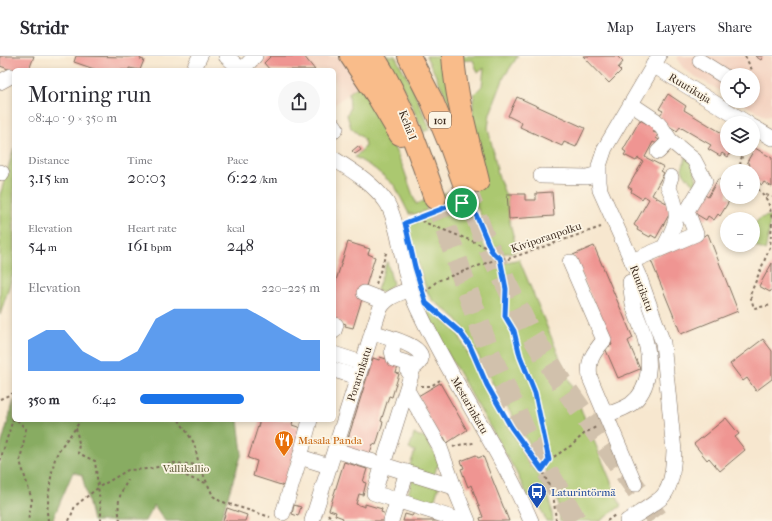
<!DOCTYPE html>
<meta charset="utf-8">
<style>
:root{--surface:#fff;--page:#f7f7f7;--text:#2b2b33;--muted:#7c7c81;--line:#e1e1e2;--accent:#1a73e8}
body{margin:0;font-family:"IM FELL French Canon",serif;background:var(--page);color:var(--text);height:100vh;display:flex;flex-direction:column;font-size:15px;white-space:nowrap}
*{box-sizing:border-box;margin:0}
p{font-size:13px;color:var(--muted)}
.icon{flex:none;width:22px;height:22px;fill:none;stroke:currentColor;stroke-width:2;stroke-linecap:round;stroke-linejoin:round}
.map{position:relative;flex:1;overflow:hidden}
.details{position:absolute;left:12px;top:12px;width:324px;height:354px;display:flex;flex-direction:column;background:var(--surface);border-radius:6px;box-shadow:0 2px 6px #0003}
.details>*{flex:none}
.controls{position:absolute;left:720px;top:12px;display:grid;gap:8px}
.controls a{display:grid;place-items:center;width:40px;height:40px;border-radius:50%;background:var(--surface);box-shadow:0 2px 6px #0003;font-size:20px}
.pin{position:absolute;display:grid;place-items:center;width:34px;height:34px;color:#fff;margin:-17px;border:2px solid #fff;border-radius:50%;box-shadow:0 1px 4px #0007}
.round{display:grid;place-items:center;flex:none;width:42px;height:42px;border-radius:21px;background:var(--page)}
.summary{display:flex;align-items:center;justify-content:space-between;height:68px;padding:0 16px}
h1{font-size:22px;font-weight:600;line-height:30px}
.metrics{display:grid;grid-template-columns:repeat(3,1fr);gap:6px;height:68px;padding:4px 16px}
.metrics div{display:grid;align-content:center}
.metrics b{font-size:17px;font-weight:600}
.metrics small{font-size:11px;font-weight:400}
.metrics p{font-size:11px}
.chart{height:112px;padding:8px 16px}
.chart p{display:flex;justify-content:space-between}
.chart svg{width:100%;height:72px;margin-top:4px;fill:var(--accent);opacity:.7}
ul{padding:0 16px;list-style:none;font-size:13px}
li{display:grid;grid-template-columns:64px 48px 1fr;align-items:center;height:30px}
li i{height:10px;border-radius:5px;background:var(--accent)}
header{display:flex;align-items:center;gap:24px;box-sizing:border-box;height:56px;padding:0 20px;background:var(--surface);border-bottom:1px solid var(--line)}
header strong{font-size:19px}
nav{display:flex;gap:22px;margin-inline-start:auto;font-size:14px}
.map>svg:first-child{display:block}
.built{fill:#f4d3c1}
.green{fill:#abc86f;stroke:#737946}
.forest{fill:#88ac62;stroke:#626b40}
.building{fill:#ef9592}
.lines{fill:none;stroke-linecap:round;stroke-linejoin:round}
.highway-tunnel{stroke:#d1c1ac;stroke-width:22;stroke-dasharray:22 11;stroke-linecap:butt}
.minor-casing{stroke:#7d6c5c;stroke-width:16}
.highway-casing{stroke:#7d6c5c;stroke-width:24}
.path{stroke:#7d6c5c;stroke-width:2;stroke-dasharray:3 3;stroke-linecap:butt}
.minor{stroke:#fff;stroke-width:15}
.highway{stroke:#f9bc8a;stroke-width:22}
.route-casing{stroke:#fff;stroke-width:8}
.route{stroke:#1a73e8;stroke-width:5}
.labels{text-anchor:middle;stroke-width:3.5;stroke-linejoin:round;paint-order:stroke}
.shield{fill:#fcf5e5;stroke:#75675a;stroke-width:1}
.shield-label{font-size:10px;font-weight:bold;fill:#3b2a1e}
.street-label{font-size:11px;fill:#3b2a1e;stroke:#fcf5e5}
.food-label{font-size:11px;fill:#c56008;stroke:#fcf5e5;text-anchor:start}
.park-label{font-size:11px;fill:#5d5936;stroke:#fcf5e5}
.transit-label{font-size:11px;fill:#164399;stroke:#fcf5e5;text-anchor:start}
</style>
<header>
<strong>Stridr</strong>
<nav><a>Map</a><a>Layers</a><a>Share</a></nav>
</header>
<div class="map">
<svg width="772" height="465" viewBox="0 0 772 465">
<rect width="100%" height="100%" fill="#fcf5e5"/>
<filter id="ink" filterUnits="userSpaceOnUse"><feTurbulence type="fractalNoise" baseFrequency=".025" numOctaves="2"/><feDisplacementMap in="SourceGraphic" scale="8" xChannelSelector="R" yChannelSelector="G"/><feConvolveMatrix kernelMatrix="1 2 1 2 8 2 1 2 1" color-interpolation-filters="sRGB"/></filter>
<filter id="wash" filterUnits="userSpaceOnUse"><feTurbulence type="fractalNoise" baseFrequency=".012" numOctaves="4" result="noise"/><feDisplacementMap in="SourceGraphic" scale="16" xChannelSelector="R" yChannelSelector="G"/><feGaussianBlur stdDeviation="0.9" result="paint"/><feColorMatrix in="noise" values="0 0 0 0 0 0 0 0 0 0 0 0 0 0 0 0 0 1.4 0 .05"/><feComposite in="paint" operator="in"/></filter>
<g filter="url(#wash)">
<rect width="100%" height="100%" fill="#f7e7cf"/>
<g class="built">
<path d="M245,0H341L360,29L334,49V14H259Z"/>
<path d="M677,0H772V59L766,61L738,45H753V19H727V39L685,14L678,5Z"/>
</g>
<g class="green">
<path d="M386,0H395L410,26L430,73L424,76L404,34Z"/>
<path d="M426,0H443L458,69L443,34Z"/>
<path d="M458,0H518L504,21L490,58L488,72L494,98L498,119L505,138H507L509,163L517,194C508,198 502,199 494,193C487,182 482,155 474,148C470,145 464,144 458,144L415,158H409L395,130L375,113L355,101L365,91L364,83L351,72L347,59L350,53L349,37L360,29L387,76L403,111L416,148L465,130L473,56V45L475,37L482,30L484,12L478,17L473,4L458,5Z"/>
<path d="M14,92V215L0,259V139Z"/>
<path d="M686,101L693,106L698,131C691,126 685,121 682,113Z"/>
<path d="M455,151C485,145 472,204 504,206C509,206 515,204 519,203L621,450L600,465H560V456L555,430L493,328L465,274L454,260L432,244L428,238L416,201L409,171L412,168Z"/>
<path d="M770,160L769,176L765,195L753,189C753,175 751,161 770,160Z"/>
<path d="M387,205L393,228L384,236L377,234Z"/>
<path d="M428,251L459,279L486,334L543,427L550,445L553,465H546L536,440L529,443L516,416L432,270L426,252Z"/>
<path d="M414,378L425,382L444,412L437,410L434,420L409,412L415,395L409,393Z"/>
<path d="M413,422L439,430L434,446L408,438Z"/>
</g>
<path class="forest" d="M14,344V364H238L242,397L220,465H165L154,449L145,465H93L82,419L73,416L53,463L54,465H0V393Z"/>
<g id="blocks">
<g class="building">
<path d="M0,0H34L29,14L14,15L0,10Z"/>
<path d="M76,0L127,1L141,0L140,3L144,4L140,14L129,12V14H97L74,6Z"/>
<path d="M271,0H304L315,14H270L264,7Z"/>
<path d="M583,0H617L623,6L618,12L621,15L609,27Z"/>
<path d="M755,0H763L761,4Z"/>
<path d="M668,38L686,50L684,54L722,77L725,73L727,74V93H733L728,101L722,97L720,100L708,93L711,89L680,71L677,75L662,66L659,60L663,55L659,53Z"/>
<path d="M517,41L585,72L576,91L564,86L562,90L520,71L522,67L508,60Z"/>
<path d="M640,64L655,72L653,76L658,78L656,82L659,84L657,88L653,86L645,101L664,111L661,115L664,117L652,139L670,149L668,153L671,155L656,182L651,179L650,181L637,174L638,172L634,169L649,143L644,140L642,143L631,136L632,133L628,131L643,105L638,102L636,105L624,99L626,96L623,94Z"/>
<path d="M358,90L361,94L355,98L352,95Z"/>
<path d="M755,92L772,102V131L764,126L762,129L753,123V115L747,113L750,108L747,106Z"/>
<path d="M718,123L727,128V141L731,142L720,160L718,158L714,164L708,160L706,164L691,155L705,139L708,141Z"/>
<path d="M552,136L554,160L509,163L507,138H525V144H536V137Z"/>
<path d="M708,178L738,255L681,278L650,202Z"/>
<path d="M348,186L370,193L368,198L375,201L353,272L345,270L346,268L334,264V231Z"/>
<path d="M594,190L633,282L628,285L640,313L618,322L605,292L612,289L573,199Z"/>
<path d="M772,207V233L770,236L759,230Z"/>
<path d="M763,283L772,295V323L756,335L747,322L743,325L730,308Z"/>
<path d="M380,301L399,307L396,317L399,318L392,341L389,340L381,365L383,366L376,389L373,388L369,400L345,392L373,302L379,304Z"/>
<path d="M440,327L467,374L447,387L444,381L439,384L418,340Z"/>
<path d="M726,362L739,378L735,381L745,394L720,415L709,402L707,404L694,388Z"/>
<path d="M260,364H293L292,369L301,372L284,430L253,420L257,405L248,402Z"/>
<path d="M476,399L478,402L483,400L509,465H481L480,462L483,461L471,429L468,431L461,413L464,412L461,405Z"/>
<path d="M344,406L367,413L363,426L366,427L363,439L359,438L356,448L365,451V448L382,453L381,456L386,458L384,465H342L343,462L335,459L336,456L329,454Z"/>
<path d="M294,449L301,451L298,460L292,458Z"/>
<path d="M227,452L247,459L245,465H223Z"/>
<path d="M414,457L439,465H403L405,458L412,460Z"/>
</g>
</g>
</g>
<g filter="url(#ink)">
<use href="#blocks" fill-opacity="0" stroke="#7d6c5c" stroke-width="1"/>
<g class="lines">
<g class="highway-tunnel">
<path d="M465,130L485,184L528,273L561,326L659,465"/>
<path d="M435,142L489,296L526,378L576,465"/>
</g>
<g class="minor-casing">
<g id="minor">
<path d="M226,0L242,14"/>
<path d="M700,5L727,22"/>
<path d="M653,9L747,67"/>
<path d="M193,14L200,0"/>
<path d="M242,14L255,0"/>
<path d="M0,26L11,20"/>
<path d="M631,48L655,64L662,72L670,84L694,104L705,125L687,155L696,178L632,205"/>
<path d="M334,69L336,72L334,75"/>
<path d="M753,71L772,82"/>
<path d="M658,96L670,84"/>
<path d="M334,103C353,115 374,128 387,147C393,157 395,168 398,179C403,202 407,229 417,251C451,325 499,391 531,465"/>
<path d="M0,116L2,117"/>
<path d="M541,120L587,121L598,118"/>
<path d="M664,191C678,165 681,158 668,130L671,121"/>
<path d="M570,206L604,284C593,297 587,305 590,322L635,428"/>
<path d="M364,237L385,245"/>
<path d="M334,275L336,269"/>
<path d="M372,276C384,280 442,293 413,312"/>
<path d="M395,284L392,295L394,303L410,308L408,315L412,316L374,437L462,465"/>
<path d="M334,298L362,307"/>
<path d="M334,314L358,321"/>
<path d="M407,334L439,389L454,431"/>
<path d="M606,359C614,356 624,353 631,348C651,333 651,304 645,283C642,271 636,260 633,248C632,241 631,233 630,226L640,223"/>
<path d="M335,394L454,431L468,465"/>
<path d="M300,401L329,410"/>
<path d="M283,457L300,401L310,364"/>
<path d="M312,465L379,255C385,241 398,238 411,233"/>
<path d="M391,465L407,416"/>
<path d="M627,465C636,459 657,447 663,440C673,428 673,409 674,395L663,287L640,223L600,134L599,126V110L605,92L659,0"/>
</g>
</g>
<g class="highway-casing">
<g id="highway">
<path d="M351,0L377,39L400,78"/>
<path d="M373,0C401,44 418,93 435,142"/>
<path d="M409,0L432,45L451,91L465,130"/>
<path d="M453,0C456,42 468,84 478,125"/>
</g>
</g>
<g class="path">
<path d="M745,0L753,16"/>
<path d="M742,115C738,107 742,100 746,93"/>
<path d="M753,129C767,140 770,147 772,164"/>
<path d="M766,139L772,141"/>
<path d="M449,150C469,142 474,154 481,170C484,178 488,186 491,194C496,200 499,202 508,203L601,171"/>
<path d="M416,163L472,185L490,193"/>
<path d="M408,166L429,158"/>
<path d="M772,167L770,191L750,239L754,252L772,249"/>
<path d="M376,228L387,194"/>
<path d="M425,236L437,225L500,202L506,233L505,259L515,275L520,300L535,337L549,404"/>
<path d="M434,253L460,276L470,290L487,329L511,371L542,414L550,432L554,445L556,465"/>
<path d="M421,330H431L440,324"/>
<path d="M0,343L14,337"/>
<path d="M17,364L26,373L20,405L32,444L28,465"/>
<path d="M179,364L194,387L199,409L213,440L220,445L270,461"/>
<path d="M76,372L79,387L78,397L95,405L101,455V465"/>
<path d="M453,391C463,387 468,389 476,386"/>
<path d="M0,405L14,360"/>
<path d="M164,410L193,423L206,427"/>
<path d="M542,414L549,404L572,389L585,377L596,371"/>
<path d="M328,458L333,465"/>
<path d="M48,465L47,456C49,439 50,420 55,403C60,388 74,378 80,364"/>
<path d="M69,465L75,450L99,431L128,414L149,413L174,407L199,409"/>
<path d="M120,465C117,446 118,441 128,424"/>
<path d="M607,465L615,459"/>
</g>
<use href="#minor" class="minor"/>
<use href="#highway" class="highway"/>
</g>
</g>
<g class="lines" filter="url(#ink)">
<g class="route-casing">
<path id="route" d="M457,147L469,150L474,154L491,194L495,199L500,202L506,233L505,260L514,275L520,300L535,337L549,404L542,414L511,371L487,329L470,290L460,276L426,247L415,211L405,167Z"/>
</g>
<use href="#route" class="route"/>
</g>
<defs>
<g id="restaurant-pin" transform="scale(1)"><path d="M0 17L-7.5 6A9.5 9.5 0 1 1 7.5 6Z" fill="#e8710a" stroke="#fcf5e5"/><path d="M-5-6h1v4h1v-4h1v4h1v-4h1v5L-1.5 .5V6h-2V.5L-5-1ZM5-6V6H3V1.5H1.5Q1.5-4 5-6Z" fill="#fff"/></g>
<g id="bus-pin" transform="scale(1)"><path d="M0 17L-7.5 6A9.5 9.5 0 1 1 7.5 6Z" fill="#1a4fb4" stroke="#fcf5e5"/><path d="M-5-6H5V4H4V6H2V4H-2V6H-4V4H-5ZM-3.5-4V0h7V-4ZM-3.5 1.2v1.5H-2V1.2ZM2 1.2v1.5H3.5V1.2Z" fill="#fff"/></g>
</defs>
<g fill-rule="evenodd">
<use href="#restaurant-pin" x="284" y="384"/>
<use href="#bus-pin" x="537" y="436"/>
</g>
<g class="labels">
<rect class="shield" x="429" y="56" width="22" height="16" rx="3"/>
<g class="shield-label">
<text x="440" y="68">101</text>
</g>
<g class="street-label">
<text transform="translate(690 32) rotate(31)" y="4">Ruutikuja</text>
<text transform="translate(408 69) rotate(69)" y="4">Kehä I</text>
<text transform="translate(546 181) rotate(-19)" y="4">Kiviporanpolku</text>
<text transform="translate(642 232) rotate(69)" y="4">Ruutikatu</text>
<text transform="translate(359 318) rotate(-72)" y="4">Porarinkatu</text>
<text transform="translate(470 349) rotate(60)" y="4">Mestarinkatu</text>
</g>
<g class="food-label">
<text x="298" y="388">Masala Panda</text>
</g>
<g class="park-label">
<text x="186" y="416">Vallikallio</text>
</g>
<g class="transit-label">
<text x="551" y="440">Laturintörmä</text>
</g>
</g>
</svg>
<div class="controls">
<a><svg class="icon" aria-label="locate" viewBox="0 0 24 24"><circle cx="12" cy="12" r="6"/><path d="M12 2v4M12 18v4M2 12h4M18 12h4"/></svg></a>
<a><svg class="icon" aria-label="layers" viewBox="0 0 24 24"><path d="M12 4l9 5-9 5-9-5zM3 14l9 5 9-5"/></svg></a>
<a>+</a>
<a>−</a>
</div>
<div class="pin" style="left:462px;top:147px;background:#1e9e55"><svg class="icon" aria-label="arrive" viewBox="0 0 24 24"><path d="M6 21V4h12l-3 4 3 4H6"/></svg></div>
<section class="details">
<div class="summary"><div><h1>Morning run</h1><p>08:40 · 9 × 350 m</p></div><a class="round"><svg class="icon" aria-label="share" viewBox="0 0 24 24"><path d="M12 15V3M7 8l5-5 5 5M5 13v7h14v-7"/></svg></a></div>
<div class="metrics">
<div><p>Distance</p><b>3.15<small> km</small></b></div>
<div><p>Time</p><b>20:03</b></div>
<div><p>Pace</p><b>6:22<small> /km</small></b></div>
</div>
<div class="metrics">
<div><p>Elevation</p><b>54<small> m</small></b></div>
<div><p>Heart rate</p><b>161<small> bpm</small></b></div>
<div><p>kcal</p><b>248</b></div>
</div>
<div class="chart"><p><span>Elevation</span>220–225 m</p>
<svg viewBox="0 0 160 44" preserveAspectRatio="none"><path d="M0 44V25L10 19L20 19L30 32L40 38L50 38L60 32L70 12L80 6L90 6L100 6L110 6L120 6L130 12L140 19L150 25L160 25V44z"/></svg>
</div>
<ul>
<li><b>350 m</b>6:42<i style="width:58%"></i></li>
</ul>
</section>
</div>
